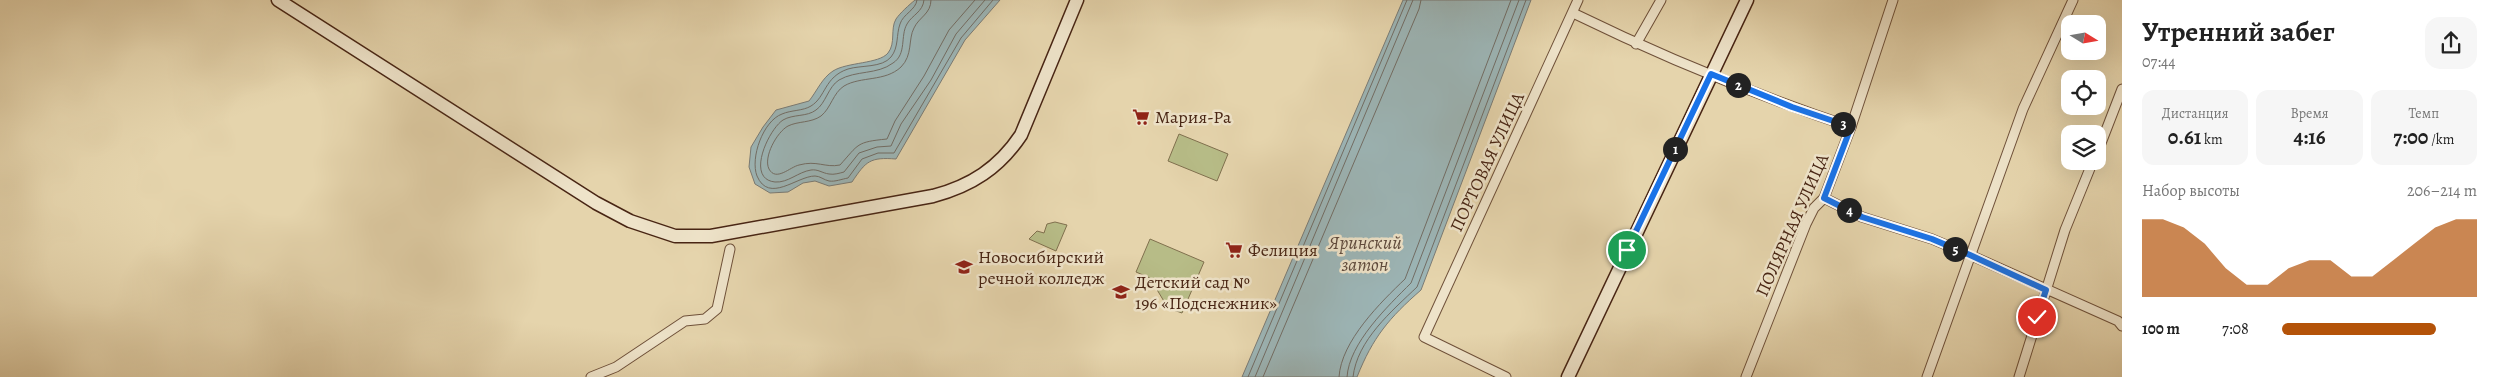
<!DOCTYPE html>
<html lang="ru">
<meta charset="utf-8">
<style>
:root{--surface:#fff;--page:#f6f6f6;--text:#222;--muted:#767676;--accent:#b45309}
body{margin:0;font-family:Alegreya,serif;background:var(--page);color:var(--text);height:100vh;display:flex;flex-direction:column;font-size:19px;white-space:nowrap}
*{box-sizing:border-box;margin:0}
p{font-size:16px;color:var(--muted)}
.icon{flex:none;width:28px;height:28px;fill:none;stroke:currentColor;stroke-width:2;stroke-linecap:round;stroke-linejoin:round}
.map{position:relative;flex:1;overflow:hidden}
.sheet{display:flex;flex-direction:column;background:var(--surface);width:375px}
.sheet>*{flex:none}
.needle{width:32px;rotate:101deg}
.fabs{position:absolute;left:2061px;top:15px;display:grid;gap:10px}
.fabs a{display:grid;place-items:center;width:45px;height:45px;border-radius:10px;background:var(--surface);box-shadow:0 5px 20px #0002;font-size:25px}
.pin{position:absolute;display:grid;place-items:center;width:42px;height:42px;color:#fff;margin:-21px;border:2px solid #fff;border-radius:50%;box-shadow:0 1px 5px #0007}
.km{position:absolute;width:25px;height:25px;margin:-12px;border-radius:50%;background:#222;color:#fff;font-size:14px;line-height:25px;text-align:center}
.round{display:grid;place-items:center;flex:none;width:52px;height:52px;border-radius:15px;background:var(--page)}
.headline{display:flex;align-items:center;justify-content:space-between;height:85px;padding:0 20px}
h1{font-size:28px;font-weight:700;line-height:38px}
.figures{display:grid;grid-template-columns:repeat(3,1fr);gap:8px;height:85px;padding:5px 20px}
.figures div{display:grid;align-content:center;border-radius:12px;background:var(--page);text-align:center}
.figures b{font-size:21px;font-weight:700}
.figures small{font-size:14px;font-weight:400}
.figures p{font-size:14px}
.chart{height:140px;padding:10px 20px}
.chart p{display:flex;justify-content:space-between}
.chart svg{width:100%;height:90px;margin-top:5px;fill:var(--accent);opacity:.7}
ul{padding:0 20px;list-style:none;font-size:16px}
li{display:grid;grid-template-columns:80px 60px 1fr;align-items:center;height:38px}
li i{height:12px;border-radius:6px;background:var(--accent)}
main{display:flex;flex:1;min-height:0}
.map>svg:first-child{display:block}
.green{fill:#b7bc87;stroke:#80704e}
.water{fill:#9cb5b6;stroke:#7a7b75}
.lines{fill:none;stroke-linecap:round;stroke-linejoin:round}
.shore{stroke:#726d65;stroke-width:1}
.street-casing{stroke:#6f513a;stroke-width:11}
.secondary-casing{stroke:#482514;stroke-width:15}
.street{stroke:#eee3c9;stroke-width:9}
.secondary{stroke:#eee3c9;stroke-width:12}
.route-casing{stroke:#fff;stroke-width:10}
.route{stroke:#1a73e8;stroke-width:6}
.labels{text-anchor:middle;stroke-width:5;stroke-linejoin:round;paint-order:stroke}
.poi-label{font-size:18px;fill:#482514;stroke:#eee3c9;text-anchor:start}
.street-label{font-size:18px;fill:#482514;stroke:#eee3c9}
.water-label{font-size:19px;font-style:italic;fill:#5d493c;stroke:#eee3c9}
</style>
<main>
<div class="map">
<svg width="2122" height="377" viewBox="0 0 2122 377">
<rect width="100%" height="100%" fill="#e5d4ac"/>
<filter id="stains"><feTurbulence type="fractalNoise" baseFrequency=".004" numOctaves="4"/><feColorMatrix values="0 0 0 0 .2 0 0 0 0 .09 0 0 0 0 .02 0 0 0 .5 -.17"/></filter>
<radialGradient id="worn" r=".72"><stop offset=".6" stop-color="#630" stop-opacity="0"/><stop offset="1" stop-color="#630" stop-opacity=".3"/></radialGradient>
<g class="green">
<path d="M1179,134L1228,154L1217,181L1168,161Z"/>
<path d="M1055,222L1067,225L1056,251L1029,239L1037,231L1044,233L1047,224Z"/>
<path d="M1150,239L1204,262L1182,313L1168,308L1150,278L1136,272Z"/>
</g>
<g class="water">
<path d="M915,0H1000L965,40L896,159C870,157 866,161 852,182L829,186L815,181L803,183L788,192L770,193L755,184L749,167L751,147L763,127L776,110L809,101C817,91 822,78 833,71C847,62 879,64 888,53C896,43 890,29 896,19C900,13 909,5 915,0Z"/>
<path d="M1403,0H1531L1421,290C1389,318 1373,337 1357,377H1242Z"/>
</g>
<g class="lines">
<g class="shore">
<path d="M917,0C916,10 903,14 900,24C896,35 899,47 891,57C882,68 861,65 848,69C824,77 826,97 811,106C803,111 791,110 782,114C763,121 750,158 757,176C769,204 797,176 815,176C820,176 824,180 829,181C835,182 842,179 848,178L862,159L878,153H894L961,38L993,0"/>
<path d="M924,0C923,12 912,15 907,24C900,36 907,54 893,63C877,75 856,70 839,80C828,87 826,103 816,110C807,117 793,114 783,120C769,129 745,179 775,182C788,183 798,172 811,170C818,169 822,173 829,174C834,175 840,173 844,172L859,153L877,147L891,146L901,124L931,80L956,34L985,0"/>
<path d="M931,0C931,14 919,17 914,28C908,39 913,55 901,67C885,82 861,76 844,86C833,93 831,108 821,116C811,123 798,121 788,126C777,132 763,157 769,169C776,182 790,167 799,165C817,160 825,168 840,165C859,144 856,142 887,139L895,121L924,76L949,30L975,0"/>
<path d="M1248,377L1407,0"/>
<path d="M1255,377L1413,0"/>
<path d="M1263,377L1419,9L1421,0"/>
<path d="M1339,377C1341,341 1381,302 1405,279L1511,0"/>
<path d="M1347,377C1349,343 1388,306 1411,283L1519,0"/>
<path d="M1353,377C1357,340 1392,311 1417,287L1526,0"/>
</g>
<g class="street-casing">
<g id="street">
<path d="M1573,13C1663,57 1756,95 1851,127"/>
<path d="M1636,44L1661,0"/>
<path d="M2098,151L2122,89"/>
<path d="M1824,198L1862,217L1932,239L1970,255L2118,321L2122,326"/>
<path d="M591,377L616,367L685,321L705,319L717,309L730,249"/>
<path d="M1506,377L1424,337L1578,0"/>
<path d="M1746,377L1806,224L1814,208L1824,198L1851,127L1893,0"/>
<path d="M1927,377L2023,109L2073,0"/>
<path d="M2019,377L2065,230L2093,161"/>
</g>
</g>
<g class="secondary-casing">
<g id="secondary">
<path d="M278,0L596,203L630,221L675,236H711L933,196C971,186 999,168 1021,135L1077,0"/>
<path d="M1568,377L1747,0"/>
</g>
</g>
<use href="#street" class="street"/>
<use href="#secondary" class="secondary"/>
</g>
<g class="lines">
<g class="route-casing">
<path id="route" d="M1627,250L1711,74L1792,107L1851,127L1824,198L1862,217L1932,239L1970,255L2046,290L2037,317"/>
</g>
<use href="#route" class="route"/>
</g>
<defs>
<g id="supermarket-bare" transform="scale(1.35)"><path d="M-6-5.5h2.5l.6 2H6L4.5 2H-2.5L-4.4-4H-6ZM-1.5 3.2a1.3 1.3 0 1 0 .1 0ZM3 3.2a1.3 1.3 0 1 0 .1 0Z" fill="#8f2418" stroke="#eee3c9" stroke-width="2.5" paint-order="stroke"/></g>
<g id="university-bare" transform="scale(1.35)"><path d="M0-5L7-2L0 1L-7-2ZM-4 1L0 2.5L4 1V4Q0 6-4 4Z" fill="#8f2418" stroke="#eee3c9" stroke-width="2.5" paint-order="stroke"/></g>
<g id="school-bare" transform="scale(1.35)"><path d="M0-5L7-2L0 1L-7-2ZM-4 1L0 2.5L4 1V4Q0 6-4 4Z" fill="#8f2418" stroke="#eee3c9" stroke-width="2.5" paint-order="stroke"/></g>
</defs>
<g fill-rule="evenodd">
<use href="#supermarket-bare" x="1141" y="117"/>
<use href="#supermarket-bare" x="1234" y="250"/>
<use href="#university-bare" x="964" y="267"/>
<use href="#school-bare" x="1121" y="292"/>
</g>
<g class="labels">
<g class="poi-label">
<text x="1155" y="123">Мария-Ра</text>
<text x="1248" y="256">Фелиция</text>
<text x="978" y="263">Новосибирский<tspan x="978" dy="21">речной колледж</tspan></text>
<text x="1135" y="288">Детский сад №<tspan x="1135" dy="21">196 «Подснежник»</tspan></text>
</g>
<g class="street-label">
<text transform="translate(1487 162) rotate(-65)" y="6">ПОРТОВАЯ УЛИЦА</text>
<text transform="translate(1792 225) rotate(-66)" y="6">ПОЛЯРНАЯ УЛИЦА</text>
</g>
<g class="water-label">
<text x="1365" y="249">Яринский<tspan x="1365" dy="22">затон</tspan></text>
</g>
</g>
<rect width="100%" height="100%" filter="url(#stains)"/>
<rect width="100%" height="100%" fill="url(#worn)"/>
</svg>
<div class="fabs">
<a><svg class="needle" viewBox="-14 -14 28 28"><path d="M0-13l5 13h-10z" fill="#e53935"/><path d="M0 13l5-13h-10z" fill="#767676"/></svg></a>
<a><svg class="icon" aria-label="locate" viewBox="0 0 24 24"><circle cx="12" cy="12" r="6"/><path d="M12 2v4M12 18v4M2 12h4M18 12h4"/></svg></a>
<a><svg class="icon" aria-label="layers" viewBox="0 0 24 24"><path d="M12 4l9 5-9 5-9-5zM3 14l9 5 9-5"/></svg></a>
</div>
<div class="pin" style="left:1627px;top:250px;background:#1e9e55"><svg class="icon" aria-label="arrive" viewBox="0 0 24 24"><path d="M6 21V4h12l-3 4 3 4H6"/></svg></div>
<div class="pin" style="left:2037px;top:317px;background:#d93025"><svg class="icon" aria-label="check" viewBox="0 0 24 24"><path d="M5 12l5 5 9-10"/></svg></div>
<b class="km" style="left:1675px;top:149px">1</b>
<b class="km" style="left:1738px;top:85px">2</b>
<b class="km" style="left:1843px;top:124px">3</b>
<b class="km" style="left:1849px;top:210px">4</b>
<b class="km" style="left:1955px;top:249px">5</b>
</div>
<section class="sheet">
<div class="headline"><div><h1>Утренний забег</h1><p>07:44</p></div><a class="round"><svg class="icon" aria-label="share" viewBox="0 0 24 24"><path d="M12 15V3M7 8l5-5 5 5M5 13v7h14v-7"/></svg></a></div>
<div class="figures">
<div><p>Дистанция</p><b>0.61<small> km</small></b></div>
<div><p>Время</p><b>4:16</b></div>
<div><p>Темп</p><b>7:00<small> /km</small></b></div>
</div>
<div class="chart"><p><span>Набор высоты</span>206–214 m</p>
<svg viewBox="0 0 160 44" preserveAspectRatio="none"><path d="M0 44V6L10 6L20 10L30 18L40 30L50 38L60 38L70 30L80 26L90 26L100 34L110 34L120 26L130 18L140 10L150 6L160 6V44z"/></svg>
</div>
<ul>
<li><b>100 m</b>7:08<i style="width:79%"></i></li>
</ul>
</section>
</main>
